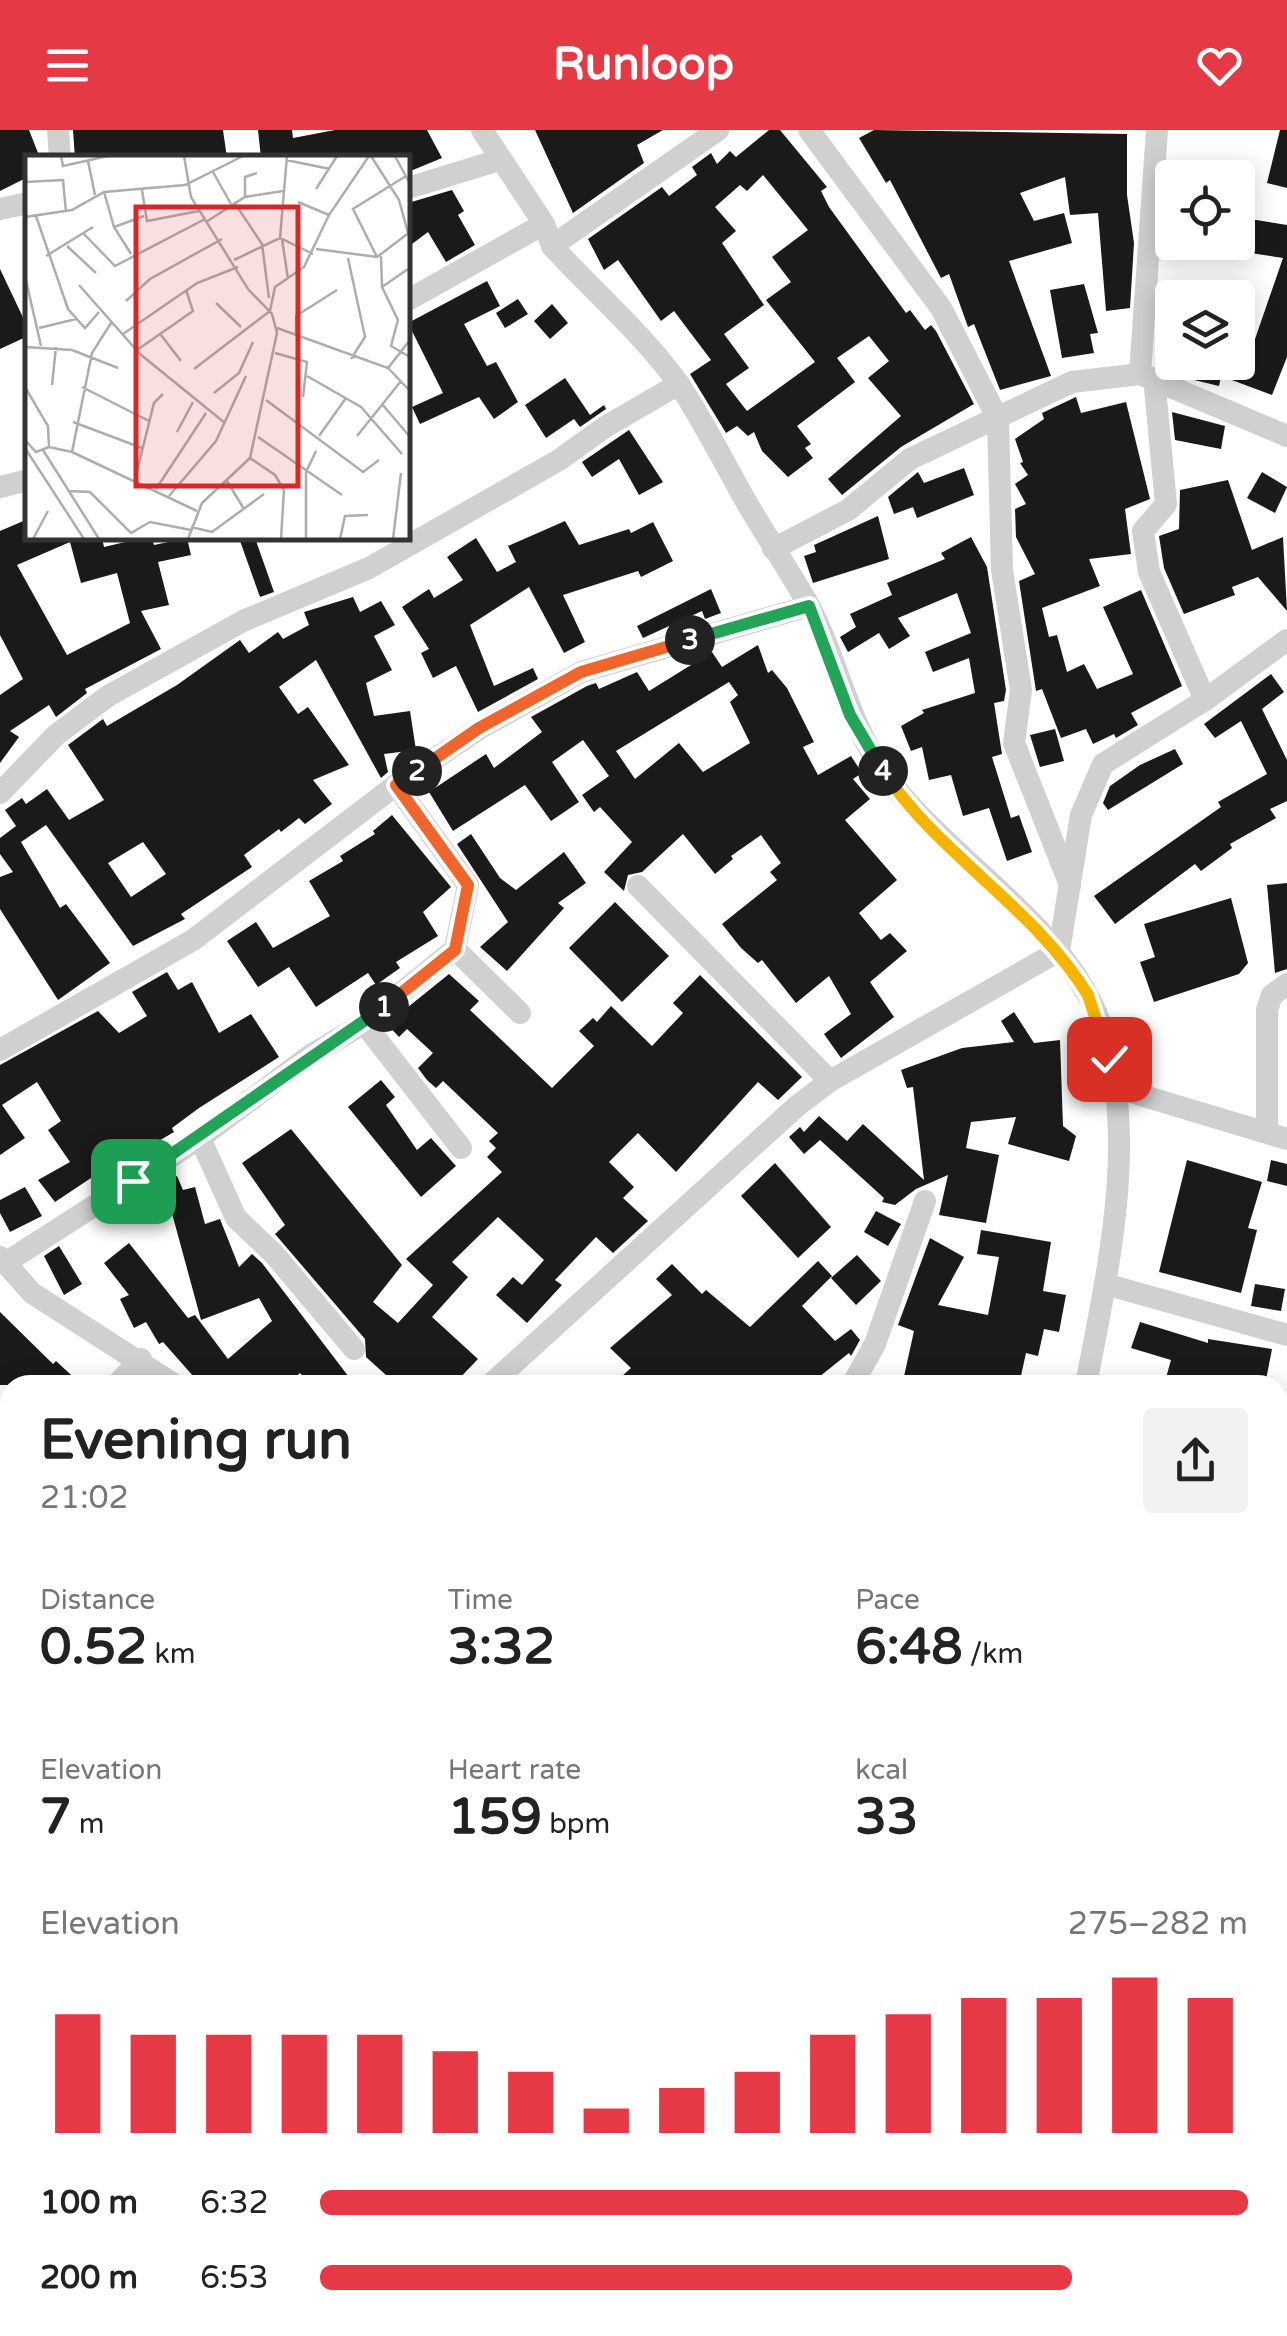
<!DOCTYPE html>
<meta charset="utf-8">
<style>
:root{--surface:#fff;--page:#f2f2f2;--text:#222;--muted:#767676;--accent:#e63946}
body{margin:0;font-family:"Varela Round",sans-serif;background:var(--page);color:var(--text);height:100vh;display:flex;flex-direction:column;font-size:38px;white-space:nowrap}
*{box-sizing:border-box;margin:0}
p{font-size:32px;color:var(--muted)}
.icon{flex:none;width:55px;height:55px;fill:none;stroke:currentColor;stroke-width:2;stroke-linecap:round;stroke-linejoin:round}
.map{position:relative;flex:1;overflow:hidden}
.side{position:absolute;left:0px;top:1245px;width:1288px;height:962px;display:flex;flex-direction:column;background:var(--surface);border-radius:30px 30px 0 0;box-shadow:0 5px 25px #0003}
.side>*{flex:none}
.tools{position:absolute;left:1155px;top:30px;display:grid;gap:20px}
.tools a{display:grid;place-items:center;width:100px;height:100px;border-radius:10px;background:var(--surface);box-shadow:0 5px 25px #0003;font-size:50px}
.pin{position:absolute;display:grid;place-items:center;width:85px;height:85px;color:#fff;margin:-42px;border-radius:20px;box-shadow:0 5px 15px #0006}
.km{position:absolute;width:50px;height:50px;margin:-25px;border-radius:50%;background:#222;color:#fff;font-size:28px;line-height:50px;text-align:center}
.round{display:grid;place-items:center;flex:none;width:105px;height:105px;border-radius:10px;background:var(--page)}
.headline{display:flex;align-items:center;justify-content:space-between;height:170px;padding:0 40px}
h1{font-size:55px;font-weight:800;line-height:75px}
.stats{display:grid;grid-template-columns:repeat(3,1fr);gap:15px;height:170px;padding:10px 40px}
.stats div{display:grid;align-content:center}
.stats b{font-size:50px;font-weight:800}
.stats small{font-size:28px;font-weight:400}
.stats p{font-size:28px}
.chart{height:280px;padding:20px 40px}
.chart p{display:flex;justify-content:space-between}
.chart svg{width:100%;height:180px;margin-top:10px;stroke:var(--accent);stroke-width:6}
ul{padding:0 40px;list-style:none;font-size:32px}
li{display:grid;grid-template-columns:160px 120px 1fr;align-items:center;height:75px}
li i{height:25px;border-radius:12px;background:var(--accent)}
header{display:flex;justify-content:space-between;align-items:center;height:130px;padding:0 40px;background:var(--accent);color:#fff;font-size:45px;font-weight:800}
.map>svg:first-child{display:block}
.building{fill:#1a1a1a;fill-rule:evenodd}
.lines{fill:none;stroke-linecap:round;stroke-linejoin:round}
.minor{stroke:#d0d0d0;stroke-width:22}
.split-1-casing{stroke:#fff;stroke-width:20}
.split-2-casing{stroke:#fff;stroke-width:20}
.split-3-casing{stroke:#fff;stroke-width:20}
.split-4-casing{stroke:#fff;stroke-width:20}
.split-5-casing{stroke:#fff;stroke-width:20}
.split-6-casing{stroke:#fff;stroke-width:20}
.split-1{stroke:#22a559;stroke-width:12}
.split-2{stroke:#f0652b;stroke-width:12}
.split-3{stroke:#f0652b;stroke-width:12}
.split-4{stroke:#22a559;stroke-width:12}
.split-5{stroke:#f5b400;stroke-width:12}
.split-6{stroke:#f5b400;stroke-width:12}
.inset-road{fill:none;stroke:#adadad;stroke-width:2.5}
.view{fill:#d62828;fill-opacity:0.15;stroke:#d62828;stroke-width:5}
.inset-edge{fill:none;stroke:#333;stroke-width:5}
</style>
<header><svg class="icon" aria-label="menu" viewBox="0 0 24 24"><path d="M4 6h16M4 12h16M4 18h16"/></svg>Runloop<svg class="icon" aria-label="heart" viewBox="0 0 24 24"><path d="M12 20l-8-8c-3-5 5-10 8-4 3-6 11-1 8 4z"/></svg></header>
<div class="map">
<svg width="1287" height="2206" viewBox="0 0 1287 2206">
<rect width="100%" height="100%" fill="#fff"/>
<g class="building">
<path d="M0,0H29L40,28H28V47L0,61Z"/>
<path d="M73,0H223L227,28H75Z"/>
<path d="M258,0H292L293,8L335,0H427L442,28L408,42V28H261Z"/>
<path d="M535,0H663L637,15L644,33L573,83Z"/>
<path d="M769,0H780L827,57L821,61L829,77L906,183L910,180L925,200L931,195L936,201L974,274L901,317L842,365L828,349L901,286L868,248L889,231L869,206L837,228L855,252L797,296L811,314L805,318L813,328L788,347L762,321L754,302L748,306L737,296L726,303L690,244L711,230L674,181L661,191L618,130L604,140L588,109L662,57L669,66L697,45L692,37L711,23L717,34L730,21L736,27ZM763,45L808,100L772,127L791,152L766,170L815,232L747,281L726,254L749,238L724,204L764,175L722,113L736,101L715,77L740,55L747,61Z"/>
<path d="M874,0L1127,4V65L1134,113L1130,178L1106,181L1098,83L1070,85L1065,47L1020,63L1034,91L1064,83L1072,113L1009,131L1051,246L1000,260L974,194L968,197L949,144L941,148L890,50L886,53L859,8Z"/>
<path d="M1280,0H1287V58L1267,53Z"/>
<path d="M1238,56L1255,59L1250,89L1287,95V227L1272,265L1221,246L1219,256L1190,249L1156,233L1224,232L1245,238L1283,128L1238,121Z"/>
<path d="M452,60L464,81L458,85L475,115L446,132L428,102L408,117V73Z"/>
<path d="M0,139L28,198V206L0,219Z"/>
<path d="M1182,150L1231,158L1230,168H1179Z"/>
<path d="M487,151L500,176L464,194L487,236L496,232L518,272L494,289L479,267L420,294L412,277L443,263L408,193Z"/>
<path d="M1084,154L1098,203L1090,204L1094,223L1062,228L1050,160Z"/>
<path d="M518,169L528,184L505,198L496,183Z"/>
<path d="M552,174L568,193L550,209L534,191Z"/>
<path d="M565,248L590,285L604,275L606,279L580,297L574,289L546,308L525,275Z"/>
<path d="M1076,267L1081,283L1126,272L1150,369L1125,379L1131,424L1089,429L1100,456L1042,478L1049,507L1057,505L1067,542L1084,534L1097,559L1133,544L1103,477L1141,460L1182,556L1131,583L1138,595L1116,608L1114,604L1093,614L1086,599L1061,608L1042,559L1036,561L1019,451L1035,444L1016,407L1015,379L1026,374L1015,354L1028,345L1020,333L1023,332L1015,309L1044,289L1042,283Z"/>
<path d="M1172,282L1225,296L1221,319L1175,310Z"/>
<path d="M629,300L663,352L639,365L619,329L592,347L582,332Z"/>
<path d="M964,338L974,365L917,388L913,377L894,384L888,367L918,342L924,353Z"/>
<path d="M1262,342L1287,357L1275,383L1247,368Z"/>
<path d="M1228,350L1252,420L1283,407L1287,481L1258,447L1232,457L1235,465L1184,484L1164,438L1159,406L1179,399L1180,360Z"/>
<path d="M878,386L889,429L813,453L804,426L816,422L814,415Z"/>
<path d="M28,389V408H102L104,417L142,408H152L154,415L187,408L191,425L158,432L169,475L141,481L161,519L85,559L87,563L56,587L49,575L10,601L19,607L0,633V565L23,549L0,505V401ZM70,412L81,453L117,443L130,493L67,525L17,435Z"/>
<path d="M565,391L579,415L629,399L631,403L653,392L673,431L641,447L638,441L563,465L585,512L564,523L529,457L470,495L494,556L533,538L538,549L478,582L456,536L433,548L421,523L429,519L402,477L429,459L434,468L463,450L447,427L476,408L497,442L516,432L508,416Z"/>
<path d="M971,407L987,437L1006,560L1004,571L994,573L1002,624L992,627L1011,688L1019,685L1032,722L1007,731L989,678L963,686L951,645L929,650L922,617L911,621L901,596L924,583L922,580L975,563L969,528L933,542L925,522L971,503L957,463L898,488L910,506L889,519L879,503L848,522L840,507L856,497L850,484L892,465L887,453L945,429L941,423Z"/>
<path d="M239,408H255L274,462L260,467Z"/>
<path d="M711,459L721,483L705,489L702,481L643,508L637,496Z"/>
<path d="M353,467L360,482L381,471L395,495L374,506L392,540L366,553L374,586L410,581L416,620L384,624L388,642L381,648L316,530L279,557L298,584L308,577L349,635L313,650L332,674L305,694L299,688L281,702L279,699L244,725L252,737L181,784L185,789L133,816L46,695L21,712L60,778L66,774L110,833L58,870L0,779V747L13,742L0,724V708L16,696L5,680L22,668L26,674L47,659L69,690L104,670L68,615L103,589L107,596L177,555L240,510L249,523L278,502L283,509L309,495L304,482ZM143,712L166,744L131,767L108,733Z"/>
<path d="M758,515L768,543L772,540L787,558L814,612L803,617L818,645L851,626L862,643L853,649L870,669L845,690L897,750L859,783L881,810L890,803L907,821L870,852L894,887L841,928L824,904L851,884L829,846L796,873L762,830L758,833L741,818L722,794L777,750L770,742L781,733L761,705L731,726L733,729L715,744L683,704L642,742L628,745L624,761L604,742L632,712L600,677L594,682L582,665L609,646L583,610L552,632L579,672L551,691L525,655L453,701L429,662L486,624L494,638L542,602L531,587L587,556L596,553L599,559L637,542L649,561L712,522L722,537ZM729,552L738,565L730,572L750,613L703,642L679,613L635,649L616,621Z"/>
<path d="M1271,544L1284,562L1262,579L1287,630V671L1270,679L1276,688L1230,714L1232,718L1201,741L1195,734L1115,794L1094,766L1221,677L1218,672L1267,644L1241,591L1215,608L1204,594Z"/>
<path d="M1055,599L1064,631L1040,637L1030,605Z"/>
<path d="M1175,619L1183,634L1108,680L1103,673L1110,656L1140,635Z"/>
<path d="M392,685L451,757L423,782L438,806L396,832L400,838L376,855L368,843L316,877L289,837L258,857L227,811L256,792L273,818L330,786L309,751L343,731L340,726L375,704L373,701Z"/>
<path d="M471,704L500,748L516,760L564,722L586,753L558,773L564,778L507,841L480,817L508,792L457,714Z"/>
<path d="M1287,753V839L1275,843L1267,755Z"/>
<path d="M1231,768L1248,833L1239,844L1154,872L1140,832L1155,827L1144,794Z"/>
<path d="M615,772L669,826L622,872L569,818Z"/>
<path d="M167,842L178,860L192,852L219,903L251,884L279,927L199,978L172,998L174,1002L111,1039L109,1036L55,1072L38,1050L70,1032L48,1000L61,991L37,952L2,975L25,1008L0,1025V935L98,881L119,903L147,886L132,862Z"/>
<path d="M449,844L479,871L470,880L552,958L594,916L579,901L593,888L597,892L611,876L652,916L683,883L673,873L700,845L802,947L778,970L758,952L676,1042L638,1003L609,1032L634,1057L623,1068L648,1091L613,1123L596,1107L555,1150L562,1155L527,1193L496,1165L513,1147L522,1155L544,1130L498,1087L452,1132L468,1147L432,1187L478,1229L453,1255H397L366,1227L365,1209L275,1104L285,1095L242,1033L291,999L402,1135L373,1172L398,1193L433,1155L406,1129L502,1042L487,1027L496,1018L489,1011L498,1003L443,951L436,958L427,950L418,938L433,923L407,899L399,907L387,894Z"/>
<path d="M1014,882L1034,913L1060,910L1063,996L1076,1006L1069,1031L1008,1014L1016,987L971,992L966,1018L999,1025L986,1093L939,1085L948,1045L916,1059L895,1075L882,1072L884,1068L820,1010L804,1024L789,1007L800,997L804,1002L819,986L847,1011L863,994L924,1050L913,957L907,958L901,940L962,918L1014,912L1001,891Z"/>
<path d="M381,950L395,967L386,975L417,1020L431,1008L456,1036L421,1067L348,977Z"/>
<path d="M1187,1030L1262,1052L1248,1098L1257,1100L1241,1163L1159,1142Z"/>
<path d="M1271,1030L1287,1034V1056L1267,1051Z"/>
<path d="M775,1033L831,1097L798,1128L741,1066Z"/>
<path d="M177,1046L183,1060L195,1057L205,1094L220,1089L239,1137L252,1124L262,1133L355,1255H310L300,1243L286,1255H201L163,1212L159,1214L146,1192L134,1198L120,1169L129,1165L104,1133L129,1113L188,1188L195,1185L228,1229L272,1191L259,1168L201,1190L164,1054Z"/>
<path d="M25,1057L42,1086L10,1102L0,1083V1070Z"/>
<path d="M876,1081L901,1094L888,1116L864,1102Z"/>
<path d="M981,1100L1051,1112L1043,1161L1066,1165L1059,1202L1044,1199L1038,1226L1026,1223L1019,1255L903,1251L914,1201L898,1195L930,1108L964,1127L938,1175L988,1185L999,1127L977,1124Z"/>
<path d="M59,1116L82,1154L64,1165L44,1126Z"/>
<path d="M857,1125L881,1151L856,1175L831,1148Z"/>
<path d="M818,1131L832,1146L802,1176L835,1211L851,1199L860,1210L851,1226L849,1223L819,1247L827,1255H612L631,1238L610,1218L672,1165L656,1149L672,1134L702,1164L706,1160L750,1197Z"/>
<path d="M1255,1154L1285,1159L1281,1181L1251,1176Z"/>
<path d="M0,1182L53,1234L56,1231L82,1255H0Z"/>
<path d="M1140,1192L1208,1213V1209L1272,1219L1265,1255H1164L1171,1230L1131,1218Z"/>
</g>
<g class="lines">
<g class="minor">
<path d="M58,0L60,28"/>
<path d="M482,0L544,94L552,116C591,159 649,210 680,256C704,292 723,331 744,368C764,403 787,437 807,472C838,528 846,589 885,644C948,731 1065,793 1101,895C1140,1006 1107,1143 1086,1255"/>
<path d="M809,0L941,178L998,289L1002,440L1021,560L1014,613L1070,755"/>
<path d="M408,58L499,30"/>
<path d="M0,79L28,73"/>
<path d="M552,116L718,0"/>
<path d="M408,170L544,94"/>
<path d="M1140,244L1157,0"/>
<path d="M1154,248L1166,374L1143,401L1149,442L1205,570"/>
<path d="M0,357L28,350"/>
<path d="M773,419L848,380L910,329L1072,252L1140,244L1287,306"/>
<path d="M0,663L56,605L108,566L243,491L369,438L559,330L605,297L679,254"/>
<path d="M638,756L830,951"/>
<path d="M455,819L520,883"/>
<path d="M364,893L461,1018"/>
<path d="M0,920L193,810L396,655L479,599L581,542L809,476"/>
<path d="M1114,957L1287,1009"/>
<path d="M1267,1000V880L1272,865L1287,854"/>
<path d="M200,1008L236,1088L273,1123L354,1219"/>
<path d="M0,1127L32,1163L175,1255"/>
<path d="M5,1133L200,1008L308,927L364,893L455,819L468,755L396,655"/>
<path d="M1105,1154L1287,1205"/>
<path d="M116,1255L141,1229"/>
<path d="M490,1255L797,976L830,951L1059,821L1081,685L1103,634L1205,570L1287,510"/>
<path d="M852,1255L875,1214L925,1071"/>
<path d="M0,1352L10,1345"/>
<path d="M0,1627L10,1633"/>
<path d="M1278,1711L1287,1716"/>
<path d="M0,1889L10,1894"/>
<path d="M1278,2008L1287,2015"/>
<path d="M0,2100L10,2057"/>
<path d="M0,2157L10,2161"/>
<path d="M86,2198L104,2206"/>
<path d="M735,2198L740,2206"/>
<path d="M1151,2198L1155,2206"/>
<path d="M168,2206L173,2198"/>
<path d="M330,2206L337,2198"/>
<path d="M673,2206L685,2198"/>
</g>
</g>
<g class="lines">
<g class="split-1-casing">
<path id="split-1" d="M133,1051L384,877"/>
</g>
<g class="split-2-casing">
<path id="split-2" d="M384,877L455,820L468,755L396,655L417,641"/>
</g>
<g class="split-3-casing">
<path id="split-3" d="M417,641L479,598L581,542L690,510"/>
</g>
<g class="split-4-casing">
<path id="split-4" d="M690,510L809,476L850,585L883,641"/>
</g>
<g class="split-5-casing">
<path id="split-5" d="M883,641C940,726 1035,778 1088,865"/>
</g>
<g class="split-6-casing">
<path id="split-6" d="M1088,865L1109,929"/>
</g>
<use href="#split-1" class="split-1"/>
<use href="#split-2" class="split-2"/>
<use href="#split-3" class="split-3"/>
<use href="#split-4" class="split-4"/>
<use href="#split-5" class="split-5"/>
<use href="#split-6" class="split-6"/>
</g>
<g transform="translate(25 25)">
<rect width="385" height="385" fill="#fff"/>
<path class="inset-road" d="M36,1L38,11L83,1M159,1L166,42L223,134L247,159L252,178L225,303L177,348L163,384M346,1L374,45L383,78M370,1L385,29M261,5L305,14M63,6L70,40M188,17L206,49M0,27L38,25L41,57M291,34L312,1M117,35L122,66L174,56M79,37L89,72L106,99M220,42V22L232,18M209,47L237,89L244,143M273,47L304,60M11,61L43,154L60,173L74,157M0,62L47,55L79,37L160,30L218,1M181,67L220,42L258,36M89,72L119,61M59,79L90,111L180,64M255,83L262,1M257,84L263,124M42,91L71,118M291,94L352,102L385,77M21,101L68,72M356,101L357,132L373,165L366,191L385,202M352,102L328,54L381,21M323,103L340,182L326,204M209,105L255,83L288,99M0,121L16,191M54,130L115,199L200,268M357,132L383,114M101,146L125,124L197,84M191,148L216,172M14,173L51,164M252,173L363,213L385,236M271,178V161L312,135M98,179L172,128L213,112M136,180L156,206M0,192L47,195L93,213M112,195L168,156L161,135M250,198L282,207L278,242M363,213L385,185M169,214L245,156L250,132L279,112L304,60L344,1M282,221L336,252L377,299M27,230L31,192M0,232L23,271L24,292M57,232L124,266M189,238L214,218L228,187M241,245L338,317L354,305M357,249L385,282M48,267L117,293M152,277L168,247M294,281L321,243M332,281L376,226M233,282L317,340M0,285L11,297L24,292L47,297L172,356M0,293L59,384M18,295L74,384M47,297L67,198L86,168M225,303L250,320L259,335L256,384M110,324L129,248L138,239M202,326L219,354M131,334L181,258M44,336L65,337L106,378L125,367L166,375M144,341L191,286L221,221M166,372L187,377L239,339M8,384L23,356M281,384V317L291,296M315,384L320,361L343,360M368,384L376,318"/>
<path class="view" d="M111,52H273V331H111Z"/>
<rect width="385" height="385" class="inset-edge"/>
</g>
</svg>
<div class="tools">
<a><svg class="icon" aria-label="locate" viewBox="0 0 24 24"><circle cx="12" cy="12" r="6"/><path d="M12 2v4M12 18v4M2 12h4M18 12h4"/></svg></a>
<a><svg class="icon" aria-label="layers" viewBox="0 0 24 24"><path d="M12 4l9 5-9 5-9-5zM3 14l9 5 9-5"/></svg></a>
</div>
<div class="pin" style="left:133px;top:1051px;background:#1e9e55"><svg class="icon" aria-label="arrive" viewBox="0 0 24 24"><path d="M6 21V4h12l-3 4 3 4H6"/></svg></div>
<div class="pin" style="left:1109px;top:929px;background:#d93025"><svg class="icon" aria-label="check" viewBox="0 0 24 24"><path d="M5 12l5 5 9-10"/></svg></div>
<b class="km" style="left:384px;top:877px">1</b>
<b class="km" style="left:417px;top:641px">2</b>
<b class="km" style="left:690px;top:510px">3</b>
<b class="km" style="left:883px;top:641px">4</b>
<section class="side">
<div class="headline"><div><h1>Evening run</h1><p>21:02</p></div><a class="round"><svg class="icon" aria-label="share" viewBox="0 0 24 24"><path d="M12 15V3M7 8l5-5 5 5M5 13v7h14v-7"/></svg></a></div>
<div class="stats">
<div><p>Distance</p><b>0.52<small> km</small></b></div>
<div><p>Time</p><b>3:32</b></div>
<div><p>Pace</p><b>6:48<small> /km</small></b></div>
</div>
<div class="stats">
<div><p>Elevation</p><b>7<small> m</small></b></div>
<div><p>Heart rate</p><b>159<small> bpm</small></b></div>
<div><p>kcal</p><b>33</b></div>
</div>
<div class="chart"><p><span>Elevation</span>275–282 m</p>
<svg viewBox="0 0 160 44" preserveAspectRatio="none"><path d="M5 44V15M15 44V20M25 44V20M35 44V20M45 44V20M55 44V24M65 44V29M75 44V38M85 44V33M95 44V29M105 44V20M115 44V15M125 44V11M135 44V11M145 44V6M155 44V11"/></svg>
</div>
<ul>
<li><b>100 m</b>6:32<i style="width:100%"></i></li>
<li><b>200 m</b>6:53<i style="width:81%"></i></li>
</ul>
</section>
</div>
